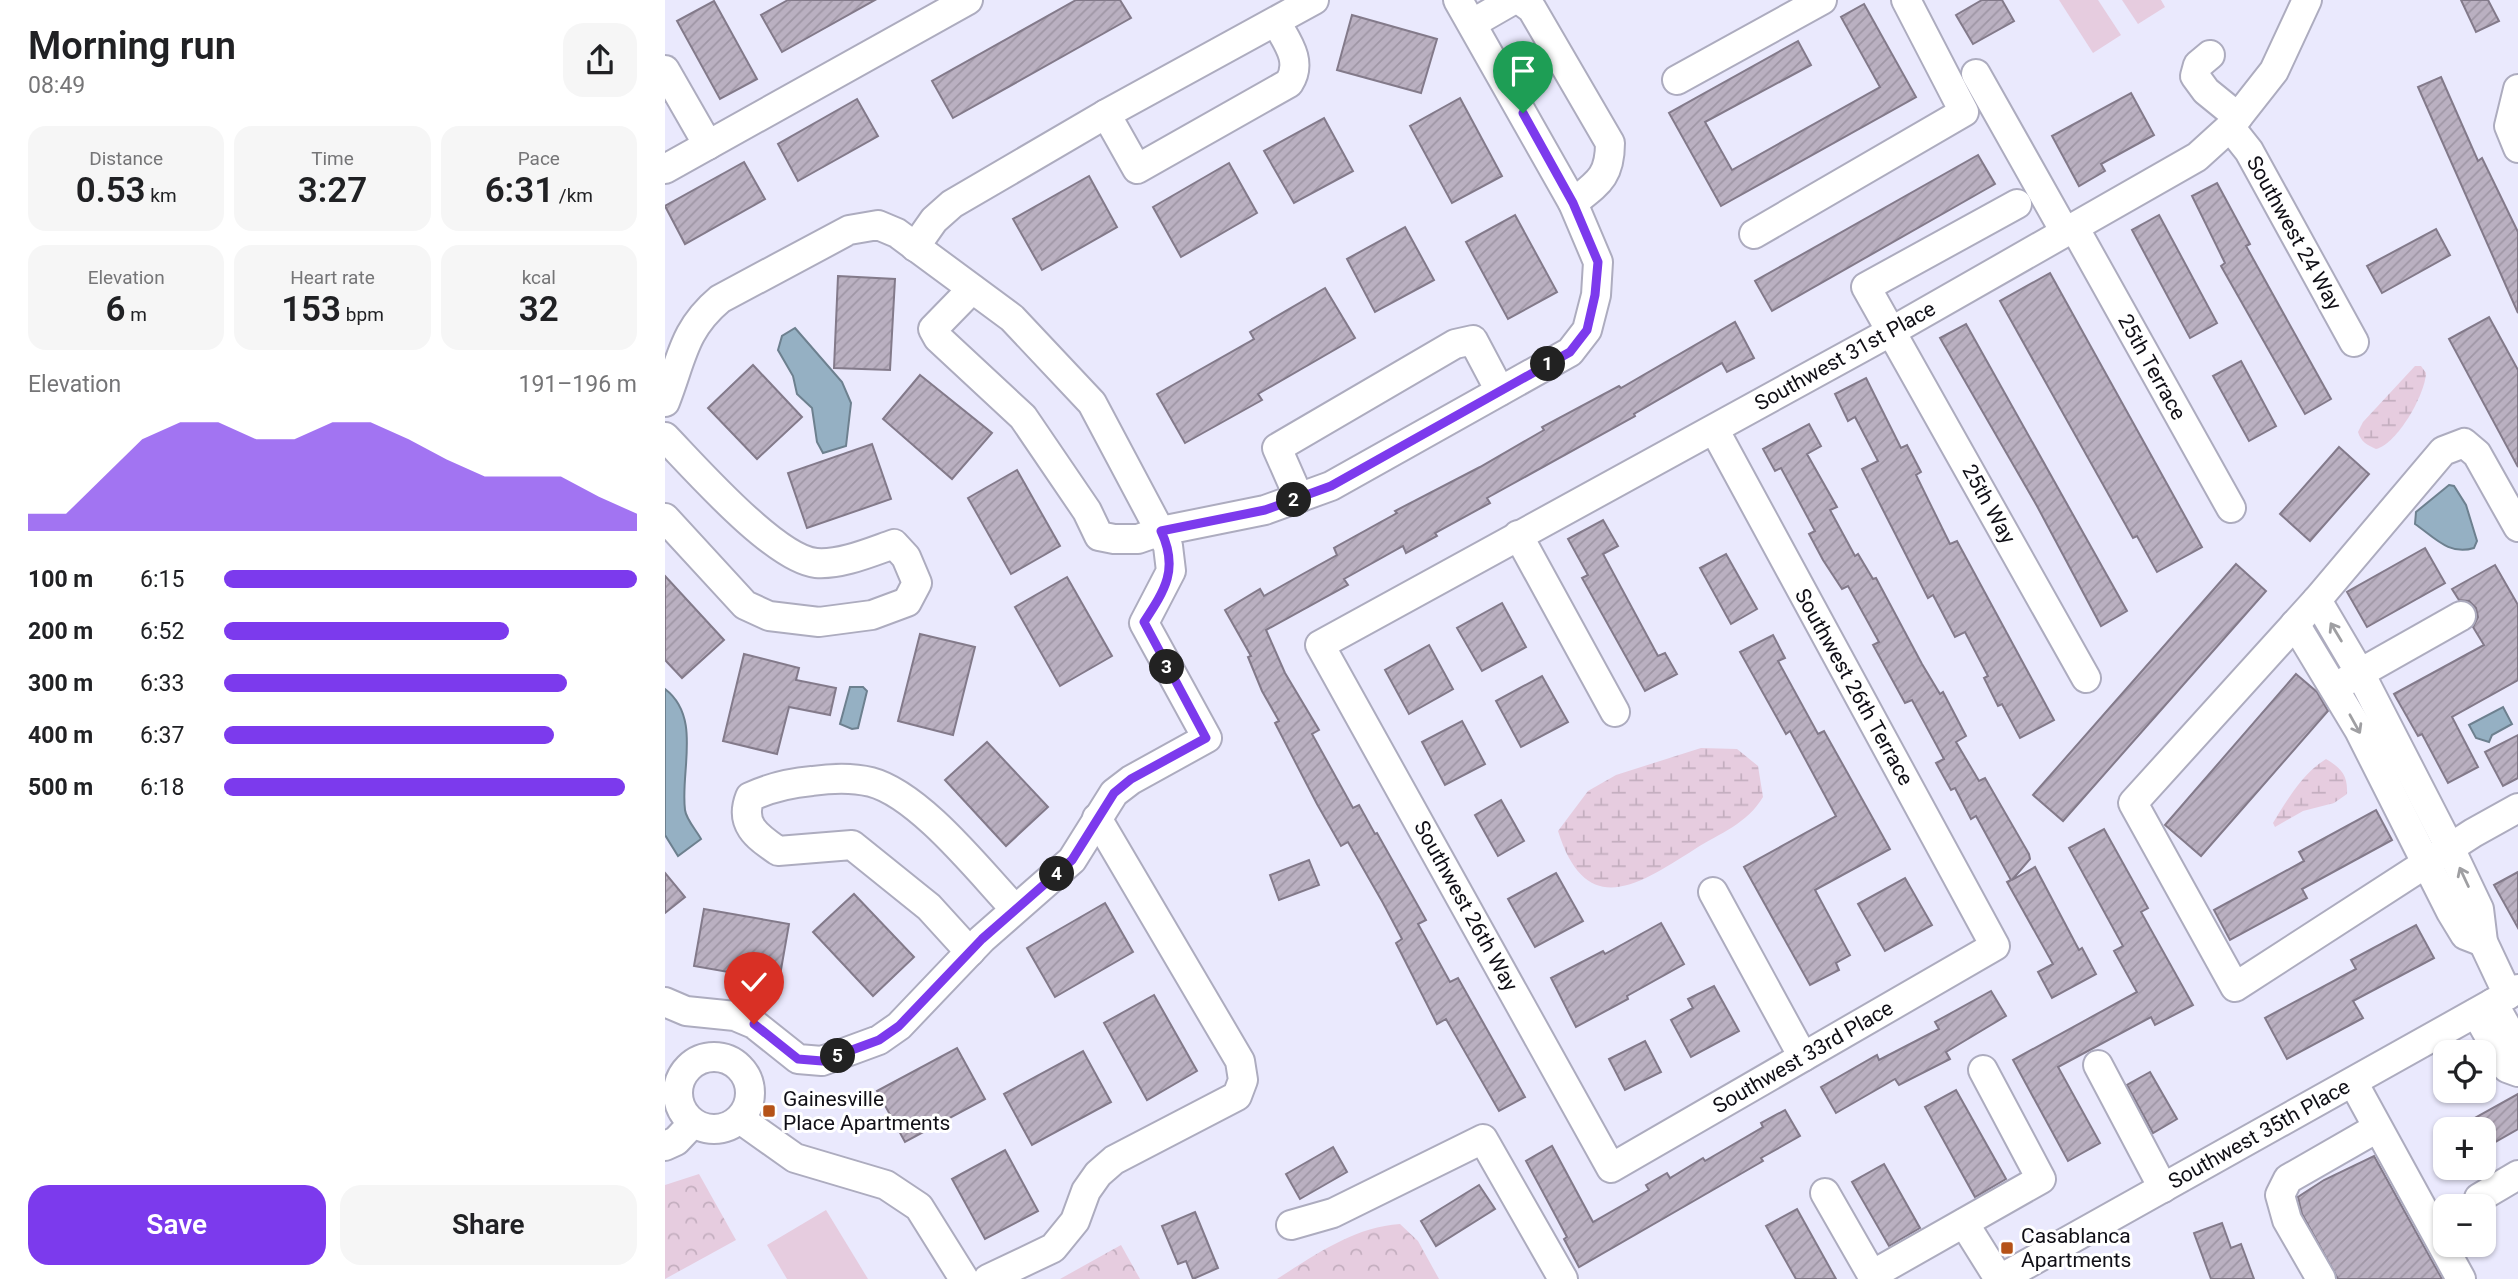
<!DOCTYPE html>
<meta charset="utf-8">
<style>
:root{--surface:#fff;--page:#f6f6f6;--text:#202124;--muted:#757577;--accent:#7c3aed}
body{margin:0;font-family:Roboto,sans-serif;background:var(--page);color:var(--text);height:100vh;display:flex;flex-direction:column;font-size:26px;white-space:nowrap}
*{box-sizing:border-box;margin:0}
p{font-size:23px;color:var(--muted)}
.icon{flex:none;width:38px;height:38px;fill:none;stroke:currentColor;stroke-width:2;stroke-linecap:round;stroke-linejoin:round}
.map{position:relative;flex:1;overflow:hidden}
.drawer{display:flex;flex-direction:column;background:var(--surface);width:665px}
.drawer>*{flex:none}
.controls{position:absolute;left:1768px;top:1040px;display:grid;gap:14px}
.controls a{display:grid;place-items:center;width:63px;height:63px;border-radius:14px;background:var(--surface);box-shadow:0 2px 5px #0004;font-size:35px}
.pin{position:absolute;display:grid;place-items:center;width:60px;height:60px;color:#fff;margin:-72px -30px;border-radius:50% 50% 50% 0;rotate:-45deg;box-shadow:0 0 7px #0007}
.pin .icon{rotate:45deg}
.km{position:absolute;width:35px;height:35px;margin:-18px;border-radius:50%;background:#222;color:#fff;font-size:19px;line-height:35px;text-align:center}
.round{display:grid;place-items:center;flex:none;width:74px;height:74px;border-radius:21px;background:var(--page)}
.head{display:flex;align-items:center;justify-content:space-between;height:119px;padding:0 28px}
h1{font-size:38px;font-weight:600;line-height:52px}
.stats{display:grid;grid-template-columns:repeat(3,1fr);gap:10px;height:119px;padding:7px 28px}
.stats div{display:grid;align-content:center;border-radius:18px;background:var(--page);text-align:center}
.stats b{font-size:35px;font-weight:600}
.stats small{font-size:19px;font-weight:400}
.stats p{font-size:19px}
.chart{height:196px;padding:14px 28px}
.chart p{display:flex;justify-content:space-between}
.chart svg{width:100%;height:126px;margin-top:7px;fill:var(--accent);opacity:.7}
.button{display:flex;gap:14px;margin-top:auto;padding:14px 28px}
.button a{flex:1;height:80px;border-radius:21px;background:var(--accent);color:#fff;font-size:28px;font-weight:600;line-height:80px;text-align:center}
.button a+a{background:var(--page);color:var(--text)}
ul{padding:0 28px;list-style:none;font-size:23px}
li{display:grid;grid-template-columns:112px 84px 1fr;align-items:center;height:52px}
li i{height:18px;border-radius:9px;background:var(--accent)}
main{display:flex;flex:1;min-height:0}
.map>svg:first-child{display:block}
.forest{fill:url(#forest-crowns)}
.wetland{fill:url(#wetland-marsh)}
.pitch{fill:#e6ccdf}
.water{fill:#95b0c3;stroke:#6d808f;stroke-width:2}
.building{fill:url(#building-hatch);stroke:#837a8a;stroke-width:2}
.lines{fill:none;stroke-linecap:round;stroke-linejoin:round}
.minor-casing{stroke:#adacbf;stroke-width:32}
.minor{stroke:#fff;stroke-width:28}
.oneway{stroke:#9f9fa2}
.route-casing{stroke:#fff;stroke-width:14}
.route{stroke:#7c3aed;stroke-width:9}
.poi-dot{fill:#b55218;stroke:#fff;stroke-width:2.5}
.labels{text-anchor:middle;stroke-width:6;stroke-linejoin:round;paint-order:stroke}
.street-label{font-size:21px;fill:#100f16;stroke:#fff}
.poi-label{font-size:21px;fill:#100f16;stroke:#fff;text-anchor:start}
</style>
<main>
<section class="drawer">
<div class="head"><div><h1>Morning run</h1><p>08:49</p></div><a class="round"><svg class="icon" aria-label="share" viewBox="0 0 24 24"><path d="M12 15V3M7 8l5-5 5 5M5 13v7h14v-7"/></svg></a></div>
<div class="stats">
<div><p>Distance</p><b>0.53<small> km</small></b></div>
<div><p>Time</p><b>3:27</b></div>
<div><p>Pace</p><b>6:31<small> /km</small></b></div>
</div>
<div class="stats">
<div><p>Elevation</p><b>6<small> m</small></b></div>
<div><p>Heart rate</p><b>153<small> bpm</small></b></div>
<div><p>kcal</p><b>32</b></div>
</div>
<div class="chart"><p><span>Elevation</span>191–196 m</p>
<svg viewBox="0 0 160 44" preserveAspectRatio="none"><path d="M0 44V38L10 38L20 25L30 12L40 6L50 6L60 12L70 12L80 6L90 6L100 12L110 19L120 25L130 25L140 25L150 32L160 38V44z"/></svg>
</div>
<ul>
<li><b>100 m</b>6:15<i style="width:100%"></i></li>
<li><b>200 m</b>6:52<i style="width:69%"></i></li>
<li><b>300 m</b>6:33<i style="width:83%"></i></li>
<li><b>400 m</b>6:37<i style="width:80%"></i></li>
<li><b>500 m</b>6:18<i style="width:97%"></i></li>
</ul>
<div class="button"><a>Save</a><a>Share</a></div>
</section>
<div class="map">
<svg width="1853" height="1279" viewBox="0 0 1853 1279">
<defs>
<pattern id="forest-crowns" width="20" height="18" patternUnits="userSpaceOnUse" patternTransform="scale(1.75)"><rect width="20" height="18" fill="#e6ccdf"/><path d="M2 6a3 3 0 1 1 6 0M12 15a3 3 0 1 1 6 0" fill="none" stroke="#c4aebf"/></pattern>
<pattern id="wetland-marsh" width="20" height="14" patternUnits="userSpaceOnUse" patternTransform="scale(1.75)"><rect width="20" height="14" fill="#e6ccdf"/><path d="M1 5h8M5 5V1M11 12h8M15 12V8" fill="none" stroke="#c4aebf"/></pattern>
<pattern id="building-hatch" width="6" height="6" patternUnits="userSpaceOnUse" patternTransform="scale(1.75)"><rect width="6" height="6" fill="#bab0c1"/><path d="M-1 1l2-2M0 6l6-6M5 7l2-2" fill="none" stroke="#9f96a5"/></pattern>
</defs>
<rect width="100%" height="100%" fill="#eae9fd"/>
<g class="forest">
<path d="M34,1174L71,1240L0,1279V1185Z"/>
<path d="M735,1224L753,1241L774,1279H612C650,1255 689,1227 735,1224Z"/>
<path d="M456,1245L475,1279H395Z"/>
</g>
<g class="wetland">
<path d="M1750,366H1756L1761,373C1760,395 1732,444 1711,449C1702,445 1696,442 1693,432L1698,422Z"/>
<path d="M1036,748L1072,749L1093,766L1098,797C1082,824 1055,833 1030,849C972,886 921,920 893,831L923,791L951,775Z"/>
<path d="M1661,759C1676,768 1683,775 1682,794L1669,803L1638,811L1610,827L1608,823C1622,800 1638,773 1661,759Z"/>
</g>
<g class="pitch">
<path d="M1394,0H1433L1456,35L1428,53Z"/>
<path d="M1457,0H1496L1500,7L1473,24Z"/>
<path d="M161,1210L203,1279H122L102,1245Z"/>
</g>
<g class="water">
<path d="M130,328L177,382L186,403L181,446L158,453L152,442L147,408L132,394L128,376L113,350L117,336Z"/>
<path d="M1784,485L1789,486L1801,505L1812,541L1809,548C1784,556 1769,537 1750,524L1751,512Z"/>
<path d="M185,687H198L202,691L193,728L187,729L175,724Z"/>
<path d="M0,689C37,717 15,771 20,810C21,819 31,830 36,839L13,856L0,835Z"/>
<path d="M1838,707L1847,724L1827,735L1824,742L1811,738L1804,725Z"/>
</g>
<g class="building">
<path d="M123,0H210L117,52L96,15Z"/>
<path d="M411,0H455L466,18L288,118L267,81Z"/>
<path d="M1317,0H1337L1349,21L1308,44L1291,15Z"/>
<path d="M1796,0H1823L1834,21L1811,32Z"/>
<path d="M49,1L92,79L55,99L12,21Z"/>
<path d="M1199,4L1251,97L1056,206L1004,113L1133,41L1146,65L1040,122L1067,170L1215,87L1176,17Z"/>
<path d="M687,15L772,39L756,93L672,70Z"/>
<path d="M1776,77L1813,161L1817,158L1853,232V313L1753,87Z"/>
<path d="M1466,93L1489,135L1436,164L1440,171L1414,186L1387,136Z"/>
<path d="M795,98L837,176L787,203L745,126Z"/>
<path d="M192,99L213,136L133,181L113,144Z"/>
<path d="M659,118L688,171L629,203L599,151Z"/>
<path d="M1313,155L1330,184L1107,311L1090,281Z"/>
<path d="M79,162L100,199L20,244L0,206Z"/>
<path d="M564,163L592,213L516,257L488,207Z"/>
<path d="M424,176L452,227L377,270L348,219Z"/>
<path d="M1552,183L1585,244L1581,246L1666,399L1640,414L1556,266L1560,263L1527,196Z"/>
<path d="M850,215L892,292L843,319L801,242Z"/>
<path d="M1494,215L1552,323L1525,338L1467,230Z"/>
<path d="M740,227L769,280L710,312L682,259Z"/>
<path d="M1771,229L1785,255L1717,293L1702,266Z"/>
<path d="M1385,273L1537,547L1492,572L1472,536L1468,538L1335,301Z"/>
<path d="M173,276L230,279L225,370L169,368Z"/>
<path d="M660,288L690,338L593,394L597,400L520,443L492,394L589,339L585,332Z"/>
<path d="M1824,317L1853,370V467L1784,339Z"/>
<path d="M1070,322L1089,358L1062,372L1057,363L969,414L970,416L822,498L825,503L770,533L772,536L741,553L738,546L679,579L683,585L601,630L620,673L654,730L647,734L688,808L694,805L710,834L712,833L761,920L753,924L785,982L793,978L860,1097L834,1111L781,1019L772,1024L731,943L737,939L718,903L683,842L676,846L652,804L610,723L614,721L597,691L583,657L586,656L560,610L595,589L599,596L636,575L672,555L669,548L732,513L730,511L815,467L879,430L877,427L954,386L956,388Z"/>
<path d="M1301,324L1462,611L1436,626L1372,506L1275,338Z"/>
<path d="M1576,361L1611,426L1584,441L1548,376Z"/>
<path d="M88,365L137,417L92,459L43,408Z"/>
<path d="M255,375L327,433L287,479L218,419Z"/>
<path d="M1201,378L1236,448L1242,445L1256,472L1251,475L1285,544L1292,541L1389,720L1355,738L1337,704L1333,706L1319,678L1323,676L1300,632L1290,637L1268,595L1263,598L1197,469L1213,461L1190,417L1183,421L1170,394Z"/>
<path d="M1144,424L1156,446L1142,454L1172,507L1165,510L1190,556L1193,554L1208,579L1211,578L1257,664L1275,694L1278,692L1301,736L1291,742L1314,781L1320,778L1364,854L1365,859L1347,880L1370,867L1414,950L1417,948L1431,974L1387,998L1373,972L1388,964L1342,882L1346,880L1311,816L1306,819L1290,788L1286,790L1271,763L1279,759L1247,700L1240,703L1208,645L1214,642L1183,586L1177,589L1158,560L1144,534L1150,531L1116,468L1110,471L1098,449Z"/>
<path d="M207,444L226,499L142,528L123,473Z"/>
<path d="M1674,447L1704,474L1645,541L1615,514Z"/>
<path d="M352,470L395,546L346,574L303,498Z"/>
<path d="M938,520L953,546L938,554L993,656L1000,653L1012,674L980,691L917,578L923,575L903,539Z"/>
<path d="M1760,548L1780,583L1702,627L1682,592Z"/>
<path d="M1061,554L1092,609L1066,624L1035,568Z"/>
<path d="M1571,564L1601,591L1398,821L1368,795Z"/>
<path d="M1830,565L1853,605V680L1787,717L1813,767L1783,783L1757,734L1753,736L1729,694L1819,645L1808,627L1813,617L1811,608L1804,601L1794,600L1787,589Z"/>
<path d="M0,576L59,640L17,678L0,660Z"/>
<path d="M402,577L447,656L395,686L350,607Z"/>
<path d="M837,603L861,647L817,671L792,628Z"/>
<path d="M255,634L310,647L288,735L233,721Z"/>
<path d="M1108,635L1120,658L1113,661L1153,734L1159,731L1225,849L1150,890L1185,955L1171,963L1174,970L1145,985L1079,867L1171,816L1125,731L1121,734L1075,652Z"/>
<path d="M764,645L788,689L744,714L720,670Z"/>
<path d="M79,654L134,668L131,680L171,688L165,715L124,707L112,754L58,741Z"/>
<path d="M1631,674L1652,692L1663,711L1536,856L1500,825Z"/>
<path d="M877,676L903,722L856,747L831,701Z"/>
<path d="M797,721L820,764L780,785L757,742Z"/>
<path d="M1853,735V778L1838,786L1820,752Z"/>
<path d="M322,742L383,807L341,846L280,780Z"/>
<path d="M836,800L859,841L833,856L810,815Z"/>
<path d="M1711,810L1727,840L1637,889L1642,898L1565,940L1549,910L1639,861L1634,852Z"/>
<path d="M1439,829L1483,908L1476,912L1528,1005L1490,1025L1486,1017L1393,1067L1435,1143L1403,1161L1348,1060L1472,992L1449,951L1458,946L1404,848Z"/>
<path d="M644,860L654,885L614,900L605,875Z"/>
<path d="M1853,872V928L1829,885Z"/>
<path d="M0,873L20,897L0,913Z"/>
<path d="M891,873L918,921L870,947L843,899Z"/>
<path d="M1240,878L1267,925L1220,951L1193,904Z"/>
<path d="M189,894L249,957L208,996L148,932Z"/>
<path d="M440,903L468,952L390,997L362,948Z"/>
<path d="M39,909L124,924L114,981L29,966Z"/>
<path d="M996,923L1019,964L962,996L963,999L911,1027L886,978L938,951L940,954Z"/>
<path d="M1751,925L1769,958L1688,1001L1698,1018L1622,1059L1600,1018L1691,969L1686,960Z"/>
<path d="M1049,986L1074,1031L1026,1057L1006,1020L1028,1008L1023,999Z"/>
<path d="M1326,991L1341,1016L1281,1052L1285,1059L1234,1085L1230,1079L1171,1113L1156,1087L1212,1055L1214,1060L1274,1029L1270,1022Z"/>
<path d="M489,995L532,1071L482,1100L439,1023Z"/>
<path d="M980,1041L996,1072L960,1090L944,1059Z"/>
<path d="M292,1048L320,1099L240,1142L212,1091Z"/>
<path d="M418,1051L446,1102L367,1145L339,1094Z"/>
<path d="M1485,1072L1512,1119L1488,1133L1462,1085Z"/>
<path d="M1291,1090L1341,1179L1310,1197L1260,1107Z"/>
<path d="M1853,1094V1129L1818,1149V1129H1790Z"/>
<path d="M1120,1110L1135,1136L1096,1158L1098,1161L914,1267L899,1239L902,1237L861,1161L887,1146L928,1222L984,1190L981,1185L1002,1173L1005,1178L1038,1158L1040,1161L1098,1127L1096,1123Z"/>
<path d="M668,1147L682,1172L635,1199L621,1174Z"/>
<path d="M340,1150L373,1211L320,1239L287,1179Z"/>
<path d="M1709,1156L1777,1279H1673L1637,1214L1633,1197L1659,1180Z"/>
<path d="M1219,1164L1255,1228L1224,1246L1187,1182Z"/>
<path d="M814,1185L830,1209L771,1246L756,1221Z"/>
<path d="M1132,1209L1171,1279H1131L1101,1226Z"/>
<path d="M530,1212L553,1268L528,1279L521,1261L513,1264L497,1226Z"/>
<path d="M1557,1223L1566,1248L1576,1244L1589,1279H1546L1529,1233Z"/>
</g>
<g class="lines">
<g class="minor-casing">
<g id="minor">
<path d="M855,0L867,9L945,143C945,177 933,183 908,203"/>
<path d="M808,23L848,0"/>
<path d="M1545,55L1533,65L1530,76L1541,91L1573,117"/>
<path d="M0,70L43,145"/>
<path d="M1311,74L1400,232"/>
<path d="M1012,80L1157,0"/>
<path d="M1853,89L1844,126L1853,148"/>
<path d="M441,114L472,169L624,83C638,61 622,42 611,22"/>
<path d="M1565,127L1584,151L1689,342"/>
<path d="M0,169L303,0"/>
<path d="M1352,204L1201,287L1421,678"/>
<path d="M1409,227L1566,508"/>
<path d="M1089,234L1299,112L1241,0"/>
<path d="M250,247L269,220L287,204L441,114L649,0"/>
<path d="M307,289L268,329L273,338L358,417L422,511L434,536L449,539H473L496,531L600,510L666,486L905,352L922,330L931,295L933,262L908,203L793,0"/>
<path d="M0,402C17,359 18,330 55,299L184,230L213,225L232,233L347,318L427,403L503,546L506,571L479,623L542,738L466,780L449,793L407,860L317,939L234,1026L214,1040L157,1061L133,1059L89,1024L70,1016L21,1011L0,1002"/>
<path d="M1049,429L1330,946L946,1168L655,645L1227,331L1532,157L1565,127L1609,71L1642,0"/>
<path d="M0,437C30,468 110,559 151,563C176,565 206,552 229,544L241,557L252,583L242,602L207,615L154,622L104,616L80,605L0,518"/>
<path d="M634,498L612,448L790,344L808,340L835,391"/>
<path d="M1853,527L1812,454L1799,443L1778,451L1652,600L1468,803L1570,987L1808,833L1853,808"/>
<path d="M853,535L950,712"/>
<path d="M1652,600L1695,673L1785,848L1814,909L1818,942L1843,995"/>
<path d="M1630,624L1694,730L1786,912L1800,935L1818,942"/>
<path d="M1681,681L1796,616"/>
<path d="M1048,892L1138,1057"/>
<path d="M305,952L264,907L187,845L113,851C93,837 74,825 85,797C106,787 125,783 147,781C167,778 186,777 206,782C255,795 315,872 350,909"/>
<path d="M1828,1003L1853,1047"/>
<path d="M1811,1013L1842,1068L1853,1072"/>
<circle cx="49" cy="1093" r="36"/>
<path d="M1433,1065L1498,1188"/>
<path d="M1688,1082L1796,1279"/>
<path d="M75,1119L130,1158L221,1185L254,1207L299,1279"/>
<path d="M0,1146L11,1141L28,1123"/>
<path d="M1160,1193L1207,1275L1376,1179L1318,1070"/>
<path d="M1814,1198L1853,1175"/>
<path d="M1299,1223L1334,1279"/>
<path d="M626,1225L668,1213L818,1139L898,1279"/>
<path d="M323,1279L388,1248L410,1221L421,1191L433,1174L449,1160L572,1096L578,1080L575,1061L432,818"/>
<path d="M1335,1279L1853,989"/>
<path d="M1656,1279L1622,1220L1615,1195L1623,1179L1712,1128"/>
</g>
</g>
<use href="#minor" class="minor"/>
</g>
<defs><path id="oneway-shaft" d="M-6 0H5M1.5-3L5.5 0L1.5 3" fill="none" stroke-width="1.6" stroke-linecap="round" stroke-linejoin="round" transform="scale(1.75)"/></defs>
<g class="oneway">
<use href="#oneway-shaft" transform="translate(1671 632) rotate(-121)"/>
<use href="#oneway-shaft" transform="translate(1690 724) rotate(61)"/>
<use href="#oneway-shaft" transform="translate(1799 877) rotate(-115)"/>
</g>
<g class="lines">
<g class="route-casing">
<path id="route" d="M89,1024L133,1059L157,1061L214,1040L234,1026L317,939L407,860L449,793L466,779L541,738L479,622C500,590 514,569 496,531L600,510L666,486L905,352L922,330L930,295L933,262L908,203L858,113"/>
</g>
<use href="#route" class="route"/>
</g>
<g class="poi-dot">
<rect x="97" y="1104" width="14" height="14" rx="3.5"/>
<rect x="1335" y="1241" width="14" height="14" rx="3.5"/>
</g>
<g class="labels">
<g class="street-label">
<text transform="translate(1629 233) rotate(61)" y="7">Southwest 24 Way</text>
<text transform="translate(1180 356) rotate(-29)" y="7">Southwest 31st Place</text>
<text transform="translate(1487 367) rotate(61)" y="7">25th Terrace</text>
<text transform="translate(1324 504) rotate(61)" y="7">25th Way</text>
<text transform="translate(1189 687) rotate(61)" y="7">Southwest 26th Terrace</text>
<text transform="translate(801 906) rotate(61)" y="7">Southwest 26th Way</text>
<text transform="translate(1138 1057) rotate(-30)" y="7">Southwest 33rd Place</text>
<text transform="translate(1594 1134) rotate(-29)" y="7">Southwest 35th Place</text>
</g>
<g class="poi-label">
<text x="118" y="1106">Gainesville<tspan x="118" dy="24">Place Apartments</tspan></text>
<text x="1356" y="1243">Casablanca<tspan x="1356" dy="24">Apartments</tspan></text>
</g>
</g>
</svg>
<div class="controls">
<a><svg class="icon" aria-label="locate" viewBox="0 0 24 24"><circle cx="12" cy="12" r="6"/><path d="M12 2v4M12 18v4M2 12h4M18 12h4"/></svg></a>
<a>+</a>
<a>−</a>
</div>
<div class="pin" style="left:858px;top:113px;background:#1e9e55"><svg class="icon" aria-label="arrive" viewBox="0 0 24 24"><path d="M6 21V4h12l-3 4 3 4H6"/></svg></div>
<div class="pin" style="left:89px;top:1024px;background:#d93025"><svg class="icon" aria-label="check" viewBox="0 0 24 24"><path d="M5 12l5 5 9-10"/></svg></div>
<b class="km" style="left:883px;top:364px">1</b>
<b class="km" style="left:629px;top:500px">2</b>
<b class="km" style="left:502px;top:667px">3</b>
<b class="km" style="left:392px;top:874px">4</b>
<b class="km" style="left:173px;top:1056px">5</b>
</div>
</main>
